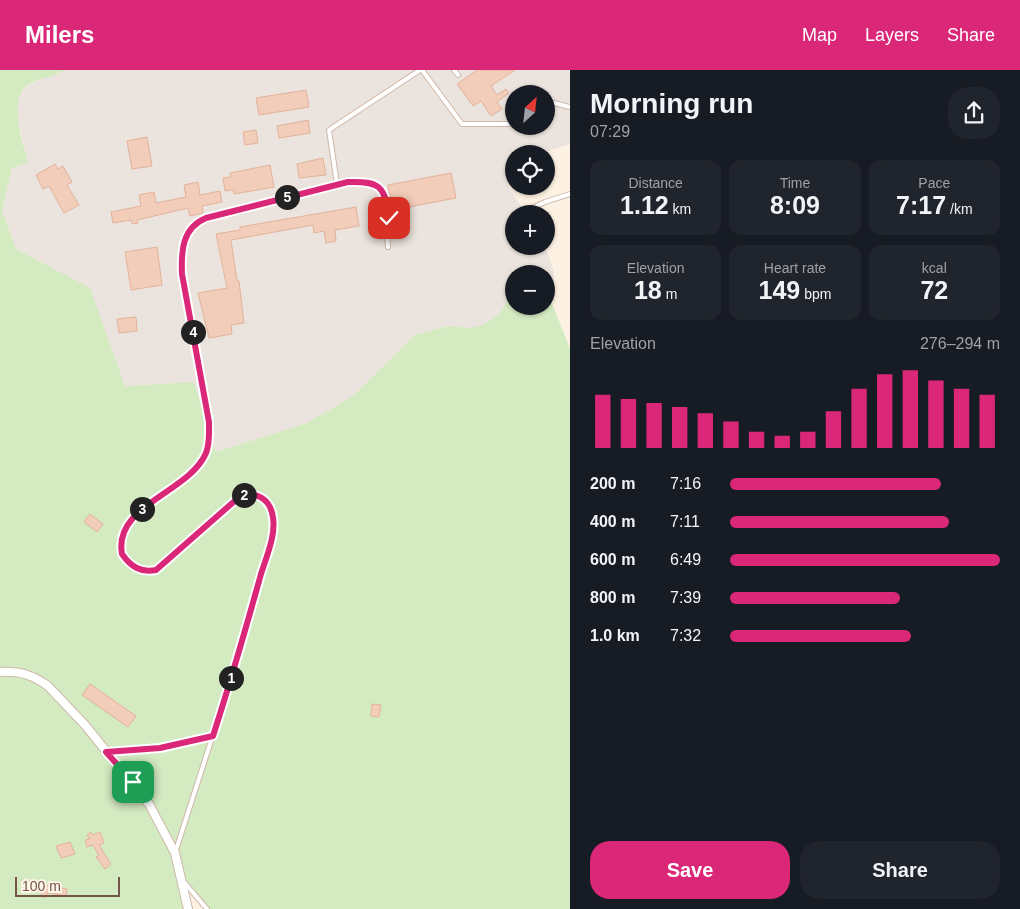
<!DOCTYPE html>
<meta charset="utf-8">
<style>
:root{--surface:#171b24;--page:#20242c;--text:#f1f3f6;--muted:#9ea1a6;--accent:#db2777}
body{margin:0;font-family:Arial,sans-serif;background:var(--page);color:var(--text);height:100vh;display:flex;flex-direction:column;font-size:19px;white-space:nowrap}
*{box-sizing:border-box;margin:0}
p{font-size:16px;color:var(--muted)}
.icon{flex:none;width:28px;height:28px;fill:none;stroke:currentColor;stroke-width:2;stroke-linecap:round;stroke-linejoin:round}
.map{position:relative;flex:1;overflow:hidden}
.side{display:flex;flex-direction:column;background:var(--surface);width:450px}
.side>*{flex:none}
.needle{width:32px;rotate:27deg}
.fabs{position:absolute;left:505px;top:15px;display:grid;gap:10px}
.fabs a{display:grid;place-items:center;width:50px;height:50px;border-radius:50%;background:var(--surface);box-shadow:0 1px 4px #0004;font-size:25px}
.scale{position:absolute;left:15px;bottom:12px;width:105px;box-sizing:border-box;padding-left:5px;border:2px solid #745549;border-top:0;font-size:14px;line-height:18px;white-space:nowrap;color:#745549;-webkit-text-stroke:4px #fff5e8;paint-order:stroke}
.pin{position:absolute;display:grid;place-items:center;width:42px;height:42px;color:#fff;margin:-21px;border-radius:10px;box-shadow:0 2px 8px #0006}
.km{position:absolute;width:25px;height:25px;margin:-12px;border-radius:50%;background:#222;color:#fff;font-size:14px;line-height:25px;text-align:center}
.round{display:grid;place-items:center;flex:none;width:52px;height:52px;border-radius:20px;background:var(--page)}
.head{display:flex;align-items:center;justify-content:space-between;height:85px;padding:0 20px}
h1{font-size:28px;font-weight:700;line-height:38px}
.figures{display:grid;grid-template-columns:repeat(3,1fr);gap:8px;height:85px;padding:5px 20px}
.figures div{display:grid;align-content:center;border-radius:12px;background:var(--page);text-align:center}
.figures b{font-size:25px;font-weight:700}
.figures small{font-size:14px;font-weight:400}
.figures p{font-size:14px}
.chart{height:140px;padding:10px 20px}
.chart p{display:flex;justify-content:space-between}
.chart svg{width:100%;height:90px;margin-top:5px;stroke:var(--accent);stroke-width:6}
.action{display:flex;gap:10px;margin-top:auto;padding:10px 20px}
.action a{flex:1;height:58px;border-radius:20px;background:var(--accent);color:#fff;font-size:20px;font-weight:700;line-height:58px;text-align:center}
.action a+a{background:var(--page);color:var(--text)}
ul{padding:0 20px;list-style:none;font-size:16px}
li{display:grid;grid-template-columns:80px 60px 1fr;align-items:center;height:38px}
li i{height:12px;border-radius:6px;background:var(--accent)}
header{display:flex;align-items:center;gap:30px;box-sizing:border-box;height:70px;padding:0 25px;background:var(--accent);color:#fff}
header strong{font-size:24px}
nav{display:flex;gap:28px;margin-inline-start:auto;font-size:18px}
main{display:flex;flex:1;min-height:0}
.map>svg:first-child{display:block}
.industrial{fill:#ebe3dd;fill-rule:evenodd}
.green{fill:#d4eac1}
.building{fill:#f2cdba;stroke:#e4b29a}
.lines{fill:none;stroke-linecap:round;stroke-linejoin:round}
.service-casing{stroke:#cfb9ac;stroke-width:6}
.minor-casing{stroke:#cfb9ac;stroke-width:10}
.service{stroke:#fff;stroke-width:4}
.minor{stroke:#fff;stroke-width:8}
.route-casing{stroke:#fff;stroke-width:10}
.route{stroke:#db2777;stroke-width:6}
</style>
<header>
<strong>Milers</strong>
<nav><a>Map</a><a>Layers</a><a>Share</a></nav>
</header>
<main>
<div class="map">
<svg width="570" height="839" viewBox="0 0 570 839">
<rect width="100%" height="100%" fill="#fcf1e2"/>
<path class="industrial" d="M64,0H570V74L539,84H514V107L507,115L526,144H514V176H545L553,198L554,211L547,221L546,204H514V224L510,225L500,244L485,254L471,258L448,256L415,265L353,326L307,353L216,382L194,312L125,316L90,219L16,179L2,140L12,98L28,92L16,41L21,23L30,14ZM514,24H546V56H514Z"/>
<path class="green" d="M0,0H64C54,7 42,8 31,13C6,26 23,72 28,92L12,98L2,140L16,179L90,218L125,316L194,312L216,382L307,353L353,326L415,265L448,256L471,258L485,254L500,244L510,225L514,224V236H546L547,221L570,279V839H207L182,810L188,839H0V605L19,606L51,615C33,603 21,600 0,599Z"/>
<g class="building">
<path d="M477,0H515L491,16L497,25L506,19L509,23L497,32L502,39L491,46L481,31L473,36L457,14Z"/>
<path d="M306,20L309,37L259,45L256,28Z"/>
<path d="M308,50L310,63L279,68L277,56Z"/>
<path d="M256,60L258,73L245,75L243,62Z"/>
<path d="M147,67L152,96L132,99L127,71Z"/>
<path d="M323,88L326,105L299,108L297,94Z"/>
<path d="M55,94L58,99L63,96L72,112L67,115L79,135L64,143L49,116L43,119L36,105Z"/>
<path d="M270,95L274,117L234,124L233,120L225,121L223,108L231,107L230,103Z"/>
<path d="M451,103L456,128L393,140L388,115Z"/>
<path d="M198,112L200,125L220,121L222,132L202,136L203,143L190,146L188,138L137,150L138,153L132,154L131,150L113,153L111,142L141,136L139,125L154,122L156,133L186,127L184,115Z"/>
<path d="M356,137L359,156L335,160L336,171L326,173L324,161L314,163L313,155L231,170L237,211H239L244,253L231,255L232,264L209,268L198,223L227,218L216,164L240,160V157Z"/>
<path d="M157,177L162,215L131,220L125,182Z"/>
<path d="M136,247L137,261L119,263L117,249Z"/>
<path d="M90,444L103,454L97,462L84,452Z"/>
<path d="M90,614L136,646L128,657L82,625Z"/>
<path d="M372,634L381,635L379,647L371,646Z"/>
<path d="M91,762L93,765L100,762L104,773L99,775L111,794L105,799L96,787L99,786L93,775L87,777L85,770L90,769L87,765Z"/>
<path d="M70,772L75,784L61,788L56,776Z"/>
<path d="M42,815L67,819L66,826L48,823L47,827H41Z"/>
</g>
<g class="lines">
<g class="service-casing">
<g id="service">
<path d="M422,0L462,54H514"/>
<path d="M454,0L458,5"/>
<path d="M546,38L554,33L570,37"/>
<path d="M337,114L329,60L420,0"/>
<path d="M519,144L545,132L570,124"/>
<path d="M106,682L160,678L213,666"/>
<path d="M176,780L229,615L265,491L274,449L266,431C256,424 249,422 238,428L156,500C141,503 130,497 122,484C113,435 189,423 206,383C210,373 209,362 209,352L183,204C181,181 182,158 207,147L337,114L369,112L378,116L385,123L389,148L387,162L388,177"/>
<path d="M184,812L207,839"/>
</g>
</g>
<g class="minor-casing">
<path id="minor" d="M0,602C20,601 33,605 48,616L85,655L149,734L175,783L188,839"/>
</g>
<use href="#service" class="service"/>
<use href="#minor" class="minor"/>
</g>
<g class="lines">
<g class="route-casing">
<path id="route" d="M133,712L106,682L160,678L213,666C230,613 246,558 261,504C266,488 276,465 273,448C271,429 255,419 238,428L156,500C141,503 131,497 122,484C113,435 189,423 206,383C210,373 209,362 209,352L182,204C181,181 182,158 206,148L348,112C380,111 385,116 389,148"/>
</g>
<use href="#route" class="route"/>
</g>
</svg>
<div class="fabs">
<a><svg class="needle" viewBox="-14 -14 28 28"><path d="M0-13l5 13h-10z" fill="#e53935"/><path d="M0 13l5-13h-10z" fill="#9ea1a6"/></svg></a>
<a><svg class="icon" aria-label="locate" viewBox="0 0 24 24"><circle cx="12" cy="12" r="6"/><path d="M12 2v4M12 18v4M2 12h4M18 12h4"/></svg></a>
<a>+</a>
<a>−</a>
</div>
<div class="scale">100 m</div>
<div class="pin" style="left:133px;top:712px;background:#1e9e55"><svg class="icon" aria-label="arrive" viewBox="0 0 24 24"><path d="M6 21V4h12l-3 4 3 4H6"/></svg></div>
<div class="pin" style="left:389px;top:148px;background:#d93025"><svg class="icon" aria-label="check" viewBox="0 0 24 24"><path d="M5 12l5 5 9-10"/></svg></div>
<b class="km" style="left:231px;top:608px">1</b>
<b class="km" style="left:244px;top:425px">2</b>
<b class="km" style="left:142px;top:439px">3</b>
<b class="km" style="left:193px;top:262px">4</b>
<b class="km" style="left:287px;top:127px">5</b>
</div>
<section class="side">
<div class="head"><div><h1>Morning run</h1><p>07:29</p></div><a class="round"><svg class="icon" aria-label="share" viewBox="0 0 24 24"><path d="M12 15V3M7 8l5-5 5 5M5 13v7h14v-7"/></svg></a></div>
<div class="figures">
<div><p>Distance</p><b>1.12<small> km</small></b></div>
<div><p>Time</p><b>8:09</b></div>
<div><p>Pace</p><b>7:17<small> /km</small></b></div>
</div>
<div class="figures">
<div><p>Elevation</p><b>18<small> m</small></b></div>
<div><p>Heart rate</p><b>149<small> bpm</small></b></div>
<div><p>kcal</p><b>72</b></div>
</div>
<div class="chart"><p><span>Elevation</span>276–294 m</p>
<svg viewBox="0 0 160 44" preserveAspectRatio="none"><path d="M5 44V18M15 44V20M25 44V22M35 44V24M45 44V27M55 44V31M65 44V36M75 44V38M85 44V36M95 44V26M105 44V15M115 44V8M125 44V6M135 44V11M145 44V15M155 44V18"/></svg>
</div>
<ul>
<li><b>200 m</b>7:16<i style="width:78%"></i></li>
<li><b>400 m</b>7:11<i style="width:81%"></i></li>
<li><b>600 m</b>6:49<i style="width:100%"></i></li>
<li><b>800 m</b>7:39<i style="width:63%"></i></li>
<li><b>1.0 km</b>7:32<i style="width:67%"></i></li>
</ul>
<div class="action"><a>Save</a><a>Share</a></div>
</section>
</main>
